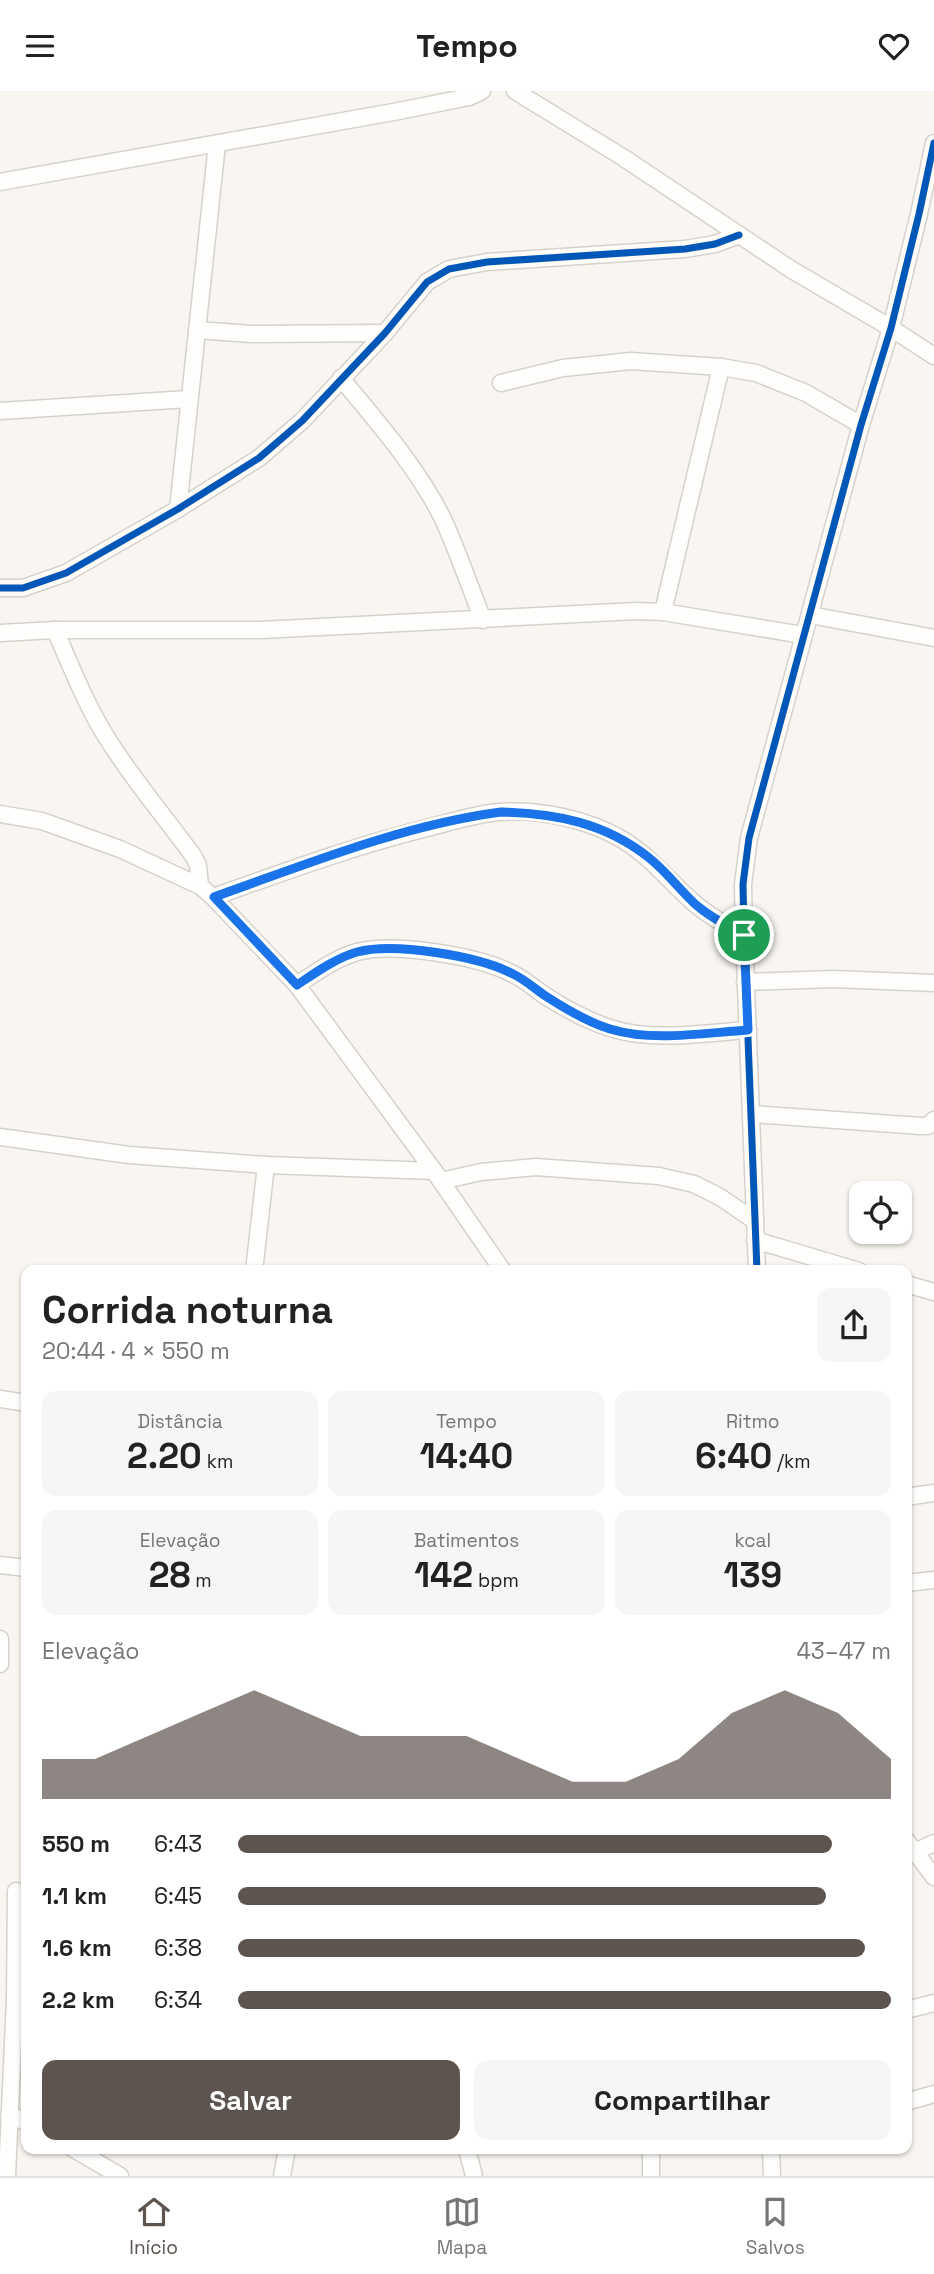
<!DOCTYPE html>
<html lang="pt">
<meta charset="utf-8">
<style>
:root{--surface:#fff;--page:#f6f6f6;--text:#222;--muted:#767676;--line:#e0e0e0;--accent:#5d544f}
body{margin:0;font-family:"Space Grotesk",sans-serif;background:var(--page);color:var(--text);height:100vh;display:flex;flex-direction:column;font-size:26px;white-space:nowrap}
*{box-sizing:border-box;margin:0}
p{font-size:23px;color:var(--muted)}
.icon{flex:none;width:38px;height:38px;fill:none;stroke:currentColor;stroke-width:2;stroke-linecap:round;stroke-linejoin:round}
.map{position:relative;flex:1;overflow:hidden}
.sheet{position:absolute;left:21px;top:1174px;width:891px;height:889px;display:flex;flex-direction:column;background:var(--surface);border-radius:14px;box-shadow:0 2px 5px #0004}
.sheet>*{flex:none}
.tools{position:absolute;left:849px;top:1090px;display:grid;gap:14px}
.tools a{display:grid;place-items:center;width:63px;height:63px;border-radius:14px;background:var(--surface);box-shadow:0 2px 5px #0004;font-size:35px}
.pin{position:absolute;display:grid;place-items:center;width:60px;height:60px;color:#fff;margin:-30px;border:4px solid #fff;border-radius:50%;box-shadow:0 2px 7px #0007}
.round{display:grid;place-items:center;flex:none;width:74px;height:74px;border-radius:14px;background:var(--page)}
.summary{display:flex;align-items:center;justify-content:space-between;height:119px;padding:0 21px}
h1{font-size:38px;font-weight:700;line-height:52px}
.figures{display:grid;grid-template-columns:repeat(3,1fr);gap:10px;height:119px;padding:7px 21px}
.figures div{display:grid;align-content:center;border-radius:14px;background:var(--page);text-align:center}
.figures b{font-size:35px;font-weight:700}
.figures small{font-size:19px;font-weight:400}
.figures p{font-size:19px}
.chart{height:196px;padding:14px 21px}
.chart p{display:flex;justify-content:space-between}
.chart svg{width:100%;height:126px;margin-top:7px;fill:var(--accent);opacity:.7}
.action{display:flex;gap:14px;margin-top:auto;padding:14px 21px}
.action a{flex:1;height:80px;border-radius:14px;background:var(--accent);color:#fff;font-size:28px;font-weight:700;line-height:80px;text-align:center}
.action a+a{background:var(--page);color:var(--text)}
ul{padding:0 21px;list-style:none;font-size:23px}
li{display:grid;grid-template-columns:112px 84px 1fr;align-items:center;height:52px}
li i{height:18px;border-radius:9px;background:var(--accent)}
header{display:flex;justify-content:space-between;align-items:center;height:91px;padding:0 21px;background:var(--surface);font-size:32px;font-weight:700}
.tab-bar{display:flex;justify-content:space-around;align-items:center;height:98px;border-top:2px solid var(--line);background:var(--surface);font-size:19px;color:var(--muted)}
.tab-bar a{display:grid;justify-items:center;gap:4px}
.tab-bar .active{color:var(--accent)}
.map>svg:first-child{display:block}
.lines{fill:none;stroke-linecap:round;stroke-linejoin:round}
.street-casing{stroke:#d7d1cb;stroke-width:19}
.street{stroke:#fefefd;stroke-width:16}
.cycleway-casing{stroke:#fffaf3;stroke-width:11}
.cycleway{stroke:#0057b8;stroke-width:7}
.route-casing{stroke:#fff;stroke-width:14}
.route{stroke:#1a73e8;stroke-width:9}
</style>
<header><svg class="icon" aria-label="menu" viewBox="0 0 24 24"><path d="M4 6h16M4 12h16M4 18h16"/></svg>Tempo<svg class="icon" aria-label="heart" viewBox="0 0 24 24"><path d="M12 20l-8-8c-3-5 5-10 8-4 3-6 11-1 8 4z"/></svg></header>
<div class="map">
<svg width="934" height="2085" viewBox="0 0 934 2085">
<rect width="100%" height="100%" fill="#f9f5f0"/>
<g class="lines">
<g class="street-casing">
<g id="street">
<path d="M515,0L624,67L792,179L891,237L934,265"/>
<path d="M0,91L399,20L469,6L482,0"/>
<path d="M197,239L251,243L385,242"/>
<path d="M341,287C377,331 418,377 443,428C458,461 470,496 483,529"/>
<path d="M501,292L563,277L631,270L721,276L756,282L806,302L861,334"/>
<path d="M0,320L189,308"/>
<path d="M178,418L217,53"/>
<path d="M0,497H23L66,482L178,418L259,367L302,330L385,242L427,191L449,178L487,171L685,158L715,153L739,144"/>
<path d="M663,521L721,276"/>
<path d="M810,524L934,547"/>
<path d="M55,539C71,575 86,614 107,647C133,689 165,726 194,766L198,774L200,795"/>
<path d="M0,542L55,539H261L636,520L663,521L803,544"/>
<path d="M0,723L42,730L120,758L200,795L213,806L297,894L434,1080L503,1180"/>
<path d="M213,806C284,781 354,755 427,737C451,731 475,723 499,721C540,718 588,728 623,749C651,766 670,791 694,812C709,825 727,835 744,844"/>
<path d="M745,891L833,888L934,892"/>
<path d="M297,894C315,882 336,867 357,861C394,851 479,865 513,883C524,888 534,897 544,904C564,917 588,930 610,937C653,951 704,942 748,939"/>
<path d="M752,1023L921,1035H928L934,1029"/>
<path d="M0,1046L129,1064L266,1074L434,1080"/>
<path d="M441,1090L481,1081L536,1076L659,1085L694,1093L720,1106L755,1130"/>
<path d="M755,1149L859,1180"/>
<path d="M254,1180L266,1074"/>
<path d="M757,1180L744,844L743,793L749,747L861,334L891,237L919,123L934,52"/>
<path d="M906,1193L934,1201"/>
<path d="M0,1308L26,1312"/>
<path d="M906,1406L934,1402"/>
<path d="M0,1474L26,1477"/>
<path d="M906,1492L934,1489"/>
<path d="M0,1548V1573"/>
<path d="M906,1749L934,1786"/>
<path d="M915,1761L934,1752"/>
<path d="M906,1919L934,1912"/>
<path d="M906,2011L934,2003"/>
<path d="M9,2024L26,2031"/>
<path d="M74,2058L120,2085"/>
<path d="M467,2058L474,2085"/>
<path d="M651,2058V2085"/>
<path d="M771,2058L772,2085"/>
<path d="M7,2085L15,1908L16,1800"/>
<path d="M282,2085L287,2058"/>
</g>
</g>
<use href="#street" class="street"/>
<g class="cycleway-casing">
<g id="cycleway">
<path d="M0,497H23L66,482L178,418L259,367L302,330L385,242L427,191L449,178L487,171L685,158L715,153L739,144"/>
<path d="M757,1180L744,844L743,793L749,747L861,334L891,237L919,123L934,52"/>
</g>
</g>
<use href="#cycleway" class="cycleway"/>
</g>
<g class="lines">
<g class="route-casing">
<path id="route" d="M501,721C555,722 605,732 648,766C665,779 678,797 694,812C708,825 726,834 744,844L748,939C703,942 653,951 610,938C587,931 564,917 544,904C534,897 524,888 513,883C479,865 394,851 357,861C336,867 315,882 297,894L214,806C307,773 403,734 501,721Z"/>
</g>
<use href="#route" class="route"/>
</g>
</svg>
<div class="tools">
<a><svg class="icon" aria-label="locate" viewBox="0 0 24 24"><circle cx="12" cy="12" r="6"/><path d="M12 2v4M12 18v4M2 12h4M18 12h4"/></svg></a>
</div>
<div class="pin" style="left:744px;top:844px;background:#1e9e55"><svg class="icon" aria-label="arrive" viewBox="0 0 24 24"><path d="M6 21V4h12l-3 4 3 4H6"/></svg></div>
<section class="sheet">
<div class="summary"><div><h1>Corrida noturna</h1><p>20:44 · 4 × 550 m</p></div><a class="round"><svg class="icon" aria-label="share" viewBox="0 0 24 24"><path d="M12 15V3M7 8l5-5 5 5M5 13v7h14v-7"/></svg></a></div>
<div class="figures">
<div><p>Distância</p><b>2.20<small> km</small></b></div>
<div><p>Tempo</p><b>14:40</b></div>
<div><p>Ritmo</p><b>6:40<small> /km</small></b></div>
</div>
<div class="figures">
<div><p>Elevação</p><b>28<small> m</small></b></div>
<div><p>Batimentos</p><b>142<small> bpm</small></b></div>
<div><p>kcal</p><b>139</b></div>
</div>
<div class="chart"><p><span>Elevação</span>43–47 m</p>
<svg viewBox="0 0 160 44" preserveAspectRatio="none"><path d="M0 44V30L10 30L20 22L30 14L40 6L50 14L60 22L70 22L80 22L90 30L100 38L110 38L120 30L130 14L140 6L150 14L160 30V44z"/></svg>
</div>
<ul>
<li><b>550 m</b>6:43<i style="width:91%"></i></li>
<li><b>1.1 km</b>6:45<i style="width:90%"></i></li>
<li><b>1.6 km</b>6:38<i style="width:96%"></i></li>
<li><b>2.2 km</b>6:34<i style="width:100%"></i></li>
</ul>
<div class="action"><a>Salvar</a><a>Compartilhar</a></div>
</section>
</div>
<nav class="tab-bar">
<a class="active"><svg class="icon" aria-label="home" viewBox="0 0 24 24"><path d="M3 11l9-7 9 7M6 9v11h12V9"/></svg>Início</a>
<a><svg class="icon" aria-label="map" viewBox="0 0 24 24"><path d="M3 6l6-2 6 2 6-2v14l-6 2-6-2-6 2zM9 4v14M15 6v14"/></svg>Mapa</a>
<a><svg class="icon" aria-label="saved" viewBox="0 0 24 24"><path d="M7 4h10v16l-5-4-5 4z"/></svg>Salvos</a>
</nav>
